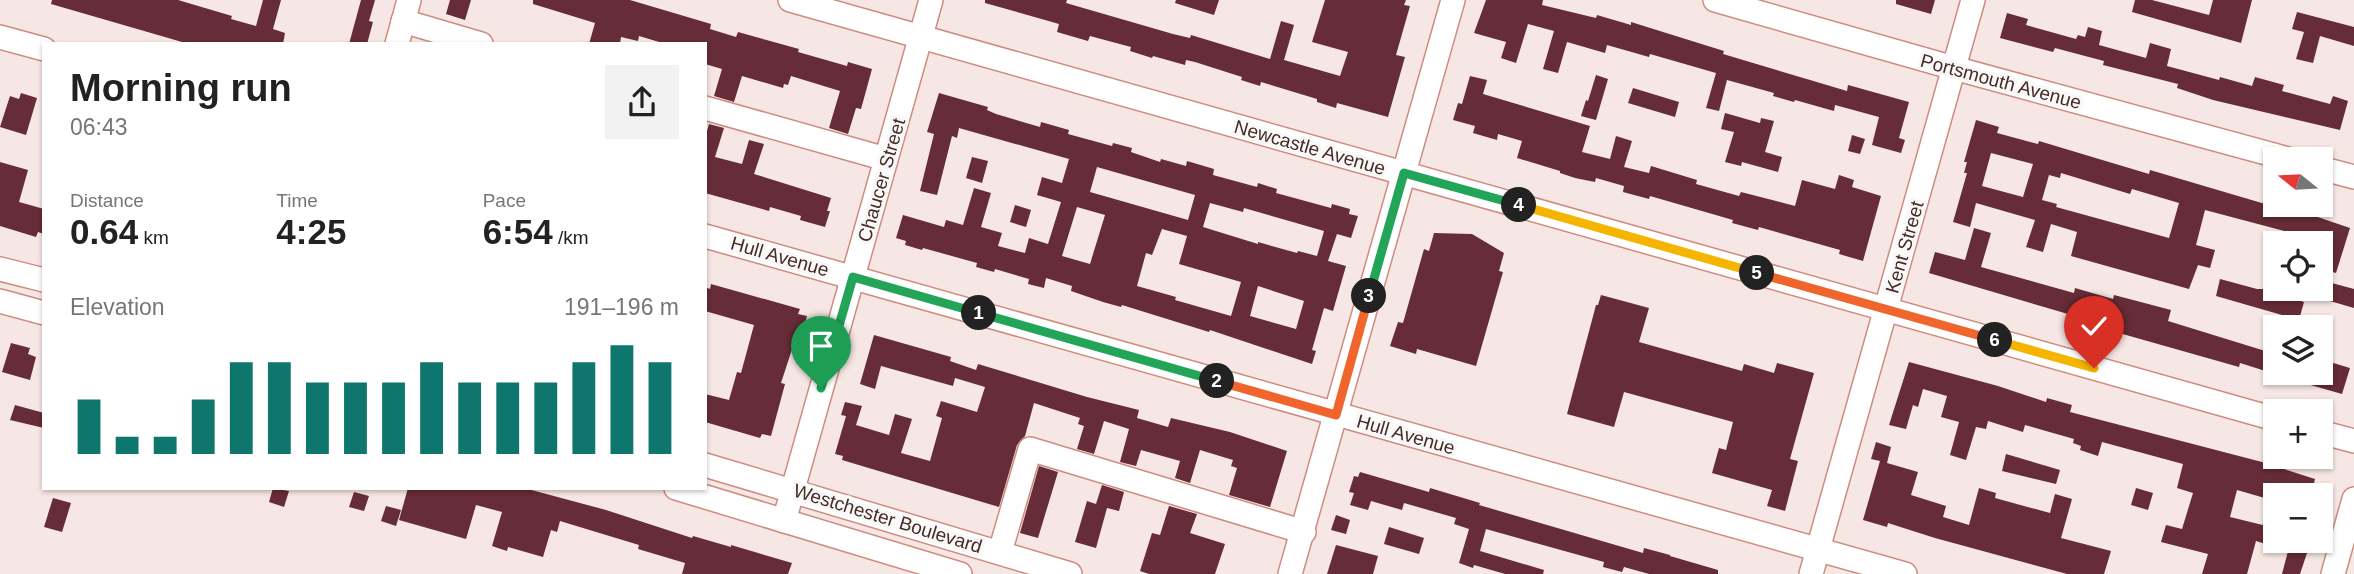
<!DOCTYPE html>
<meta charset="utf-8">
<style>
:root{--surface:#fff;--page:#f2f2f2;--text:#222;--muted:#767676;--accent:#0f766e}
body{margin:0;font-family:Helvetica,sans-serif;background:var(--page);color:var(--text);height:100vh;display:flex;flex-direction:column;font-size:26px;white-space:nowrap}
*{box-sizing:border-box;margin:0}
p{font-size:23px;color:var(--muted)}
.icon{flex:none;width:38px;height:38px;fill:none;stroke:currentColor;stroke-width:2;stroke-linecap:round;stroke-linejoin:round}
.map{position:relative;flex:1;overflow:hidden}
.side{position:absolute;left:42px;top:42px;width:665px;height:448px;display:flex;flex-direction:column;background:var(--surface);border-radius:0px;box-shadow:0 2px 5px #0004}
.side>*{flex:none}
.needle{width:46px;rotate:288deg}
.fabs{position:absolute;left:2263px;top:147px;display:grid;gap:14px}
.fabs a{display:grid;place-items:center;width:70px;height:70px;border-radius:0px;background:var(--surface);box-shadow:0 2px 5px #0004;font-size:35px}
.pin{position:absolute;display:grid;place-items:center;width:60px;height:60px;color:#fff;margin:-72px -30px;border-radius:50% 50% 50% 0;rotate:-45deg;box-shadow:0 0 7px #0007}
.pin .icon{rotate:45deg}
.km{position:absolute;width:35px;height:35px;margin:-18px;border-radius:50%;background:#222;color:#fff;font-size:19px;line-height:35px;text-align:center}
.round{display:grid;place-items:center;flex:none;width:74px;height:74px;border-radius:0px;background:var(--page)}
.headline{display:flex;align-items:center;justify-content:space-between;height:119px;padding:0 28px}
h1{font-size:38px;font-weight:800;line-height:52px}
.stats{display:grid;grid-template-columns:repeat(3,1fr);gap:10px;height:119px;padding:7px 28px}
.stats div{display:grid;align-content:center}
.stats b{font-size:35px;font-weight:800}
.stats small{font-size:19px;font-weight:400}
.stats p{font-size:19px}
.chart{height:196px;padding:14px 28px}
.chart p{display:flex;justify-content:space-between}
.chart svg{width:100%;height:126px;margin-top:7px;stroke:var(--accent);stroke-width:6}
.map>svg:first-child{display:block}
.building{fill:#662c37;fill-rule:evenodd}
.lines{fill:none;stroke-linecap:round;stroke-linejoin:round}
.minor-casing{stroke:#ce8c80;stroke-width:26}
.minor{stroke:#fff;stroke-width:23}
.split-1-casing{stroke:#fff;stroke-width:14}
.split-2-casing{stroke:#fff;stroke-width:14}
.split-3-casing{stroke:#fff;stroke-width:14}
.split-4-casing{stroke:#fff;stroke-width:14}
.split-5-casing{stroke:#fff;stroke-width:14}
.split-6-casing{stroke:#fff;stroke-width:14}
.split-7-casing{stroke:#fff;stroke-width:14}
.split-1{stroke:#22a559;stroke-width:9}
.split-2{stroke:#22a559;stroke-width:9}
.split-3{stroke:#f0652b;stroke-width:9}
.split-4{stroke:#22a559;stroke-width:9}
.split-5{stroke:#f5b400;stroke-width:9}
.split-6{stroke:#f0652b;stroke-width:9}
.split-7{stroke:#f5b400;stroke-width:9}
.labels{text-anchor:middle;stroke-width:7;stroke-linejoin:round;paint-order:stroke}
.street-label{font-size:19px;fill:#462b26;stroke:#f8f8f8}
</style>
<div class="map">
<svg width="2354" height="574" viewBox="0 0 2354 574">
<rect width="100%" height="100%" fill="#f6e7e4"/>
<g class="building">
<path d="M52,0H178L232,16L231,19L256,26L263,0H281L273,29L285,33L283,44H189L51,4Z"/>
<path d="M361,0H375L369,21L373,22L367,44H349Z"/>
<path d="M450,0H471L465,20L446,14Z"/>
<path d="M533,0H630L711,24L710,29L736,37L738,32L799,49L798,52L847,66L848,62L872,69L861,109L856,108L848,134L829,128L840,91L791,76L788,85L784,84L783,88L742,76L734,102L714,96L722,69L705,64V44H666L639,36L638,41L621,37L620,44H589L595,23L533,4Z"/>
<path d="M985,0H1067L1066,3L1173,34L1190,38L1191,35L1270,59L1281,21L1294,25L1284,60L1340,76L1348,52L1312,42L1325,0H1406L1404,5L1410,6L1396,55L1405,57L1388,117L1337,103L1336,108L1317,102V99L1261,82L1260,86L1241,80L1242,77L1195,62L1186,60L1185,65L1153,56L1152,58L1130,51L1131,47L1090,36L1088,41L1057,32L1059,24L985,3Z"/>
<path d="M1176,0H1219L1214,15L1175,3Z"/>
<path d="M1486,0H1543L1542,5L1596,18L1597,15L1631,25V22L1724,51L1723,54L1847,91L1848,85L1909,102L1899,138L1905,140L1901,153L1872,145L1879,117L1835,105L1834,111L1795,100L1794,102L1773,96L1774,93L1727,80L1719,111L1706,108L1716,73L1650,54L1649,57L1607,45L1605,53L1567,42L1558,73L1543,69L1554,31L1528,24L1516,63L1501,58L1506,42L1474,33Z"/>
<path d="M1896,0H1935L1931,14L1896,4Z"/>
<path d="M2135,0H2152L2209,15L2213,0H2252L2241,43L2132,12Z"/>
<path d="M2297,12L2354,27V46L2320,36L2313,63L2296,59L2304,32L2292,29Z"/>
<path d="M2007,13L2028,19L2026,25L2076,39L2078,35L2085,37L2088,27L2102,31L2099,45L2146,58L2150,43L2171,49L2167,66L2219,80L2220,77L2252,86L2255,77L2284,85L2282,91L2330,104L2333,96L2348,101L2340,130L2213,100L2177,88L2178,84L2103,65L2104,61L2055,48L2053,52L2000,38Z"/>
<path d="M1596,75L1608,79L1596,120L1581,116L1586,100L1588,101Z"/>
<path d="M1470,76L1487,80L1483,94L1590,126L1582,152L1610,159L1616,136L1632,141L1624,167L1649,173L1651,166L1697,180L1696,184L1739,196L1741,192L1795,206L1802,180L1835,189L1839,175L1854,180L1852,187L1881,196L1863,261L1839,254L1840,250L1759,227L1758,230L1732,223L1733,220L1650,196L1649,199L1623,192L1624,186L1596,178L1595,182L1575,178L1560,173V171L1517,158L1522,141L1498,134L1497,140L1473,133L1475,126L1453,120L1458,103L1462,104Z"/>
<path d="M1633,88L1679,102L1675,117L1628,103Z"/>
<path d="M21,93L37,98L26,135L0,127L10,96L19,99Z"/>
<path d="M939,93L988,107L987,110L996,114L1040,127L1041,122L1069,130L1068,134L1112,146L1113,143L1132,148L1131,152L1160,162L1161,159L1186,166L1187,161L1214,169L1213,175L1257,187L1258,183L1277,189L1276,193L1331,208L1332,204L1350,209L1349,214L1358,216L1351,238L1337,234L1328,261L1346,266L1333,311L1324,308L1312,350L1316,351L1312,364L1210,330L1209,332L1122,305L1121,307L1103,302L1071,291L1072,286L1046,278L1044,288L1028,284L1029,279L995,269L994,272L976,267L977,263L923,248L922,250L905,245L906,241L896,238L903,215L944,227L946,220L963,225L974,188L991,193L981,227L1002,233L998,246L1025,253L1029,238L1048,244L1061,202L1037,195L1042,177L1062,183L1069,159L959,128L957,138L952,136L937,195L920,191L934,134L927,132ZM1097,167L1195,195L1188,220L1090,192ZM1210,203L1243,212L1244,208L1324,231L1317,256L1298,251L1297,253L1258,242V244L1203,227ZM1077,207L1105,215L1090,264L1062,256ZM1162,229L1187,236L1179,264L1241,282L1231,316L1175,300L1176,297L1137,286L1146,253L1152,255ZM1258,286L1304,301L1296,329L1250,316Z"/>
<path d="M1725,113L1760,123L1761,118L1774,121L1765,152L1782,157L1778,172L1742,162L1741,166L1725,162L1734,132L1721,129Z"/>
<path d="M1976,120L1999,127L1997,133L2038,144L2039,141L2149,174L2150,170L2299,214L2300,211L2350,228L2336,273L2320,268L2326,243H2285L2288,232L2205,210L2196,245L2215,250L2210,268L2198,265L2189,289L2071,256L2077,232L2051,224L2043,252L2026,247L2035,220L1976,203L1970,227L1953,222L1967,173H1964L1967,162H1964ZM1991,153L2033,164L2023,197L1982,186ZM2061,173L2130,194L2132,189L2179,203L2169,238L2056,207L2057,204L2042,200L2049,175L2060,178Z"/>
<path d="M709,124L724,128L715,157L742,164L749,140L764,144L754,174L831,198L827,211H830L825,227L800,220L801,216L770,207L769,211L705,193V138Z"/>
<path d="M1852,135L1865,139L1860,154L1848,151Z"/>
<path d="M972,157L988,161L982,183L966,178Z"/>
<path d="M0,162L28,170L19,202L44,209V234L38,232L36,237L0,226Z"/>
<path d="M1015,205L1031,210L1026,227L1010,222Z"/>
<path d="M1974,228L1991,233L1981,267L2074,293L2075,288L2113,299L2114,295L2171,310L2168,321L2275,354V374L2240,363L2239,367L2105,329L2067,318L2068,314L1929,273L1935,252L1965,260Z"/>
<path d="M1434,233L1472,234L1504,253L1499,271L1503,272L1476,366L1417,349L1416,354L1390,346L1398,322L1403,323L1424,249L1429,251Z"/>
<path d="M2220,279L2257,289H2289L2287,297L2304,302L2299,320L2216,296Z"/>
<path d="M2328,282L2354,289V308L2323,299Z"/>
<path d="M711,284L800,309L798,314L807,316L801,338L796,337L781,383L785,384L771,436L762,434L760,438L705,422V394L729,400L737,372L741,373L754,325L705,311V287L710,289Z"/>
<path d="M1601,295L1649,308L1639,342L1742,371L1744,364L1774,373L1777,363L1814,373L1790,459L1798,461L1785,511L1767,506L1772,490L1712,473L1719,448L1726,450L1733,422L1624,392L1614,427L1567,414L1596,305H1598Z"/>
<path d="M874,335L951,357L950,361L976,370L978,364L1087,397L1139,410L1137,418L1168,427L1171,418L1230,432L1287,451L1270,507L1229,495L1237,468L1231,466L1233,460L1200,450L1190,483L1175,478L1180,461L1141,450L1136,466L1120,462L1129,429L1104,421L1094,454L1077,449L1084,426L1078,424L1080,418L1034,403L1025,436L1017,445L999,507L842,460L843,456L835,454L846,416L841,415L845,402L862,406L856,425L889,435L895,414L912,419L901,453L930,461L942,418L936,416L941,401L977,412L985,387L955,378L953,386L881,366L875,389L860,384Z"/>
<path d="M11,343L30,348L28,354L36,357L30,380L2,372Z"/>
<path d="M2320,359L2350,368L2342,394L2279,376V373H2320Z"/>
<path d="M1909,362L1998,386L2046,402L2047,398L2072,405L2070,412L2262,462L2315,479L2311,495H2275V501L2237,490L2230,517L2275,528V541H2311L2300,574H2282L2288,551L2256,541L2247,574H2202L2208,554L2161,542L2166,525L2182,529L2193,493L2177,488L2183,464L2102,442L2098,456L2080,450L2081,446L2073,443L2074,439L2025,425L2023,432L1988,421L1986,429L1976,427L1966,460L1950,455L1959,422L1941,417L1947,396L1923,389L1918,407L1913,405L1906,429L1889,425Z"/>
<path d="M15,405L44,413V428L10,420Z"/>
<path d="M1876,442L1891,447L1887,463L1918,472L1911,495L1946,506L1943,517L1969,525L1979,488L1996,493L1995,498L2050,513L2055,494L2072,499L2061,538L2111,551L2104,574H2067L1935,538L1888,523L1887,527L1863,520L1880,461L1871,459Z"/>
<path d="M2006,454L2060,470L2056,484L2002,471Z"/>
<path d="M1039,466L1058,472L1038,538L1020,533Z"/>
<path d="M1360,472L1429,492L1430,488L1480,503L1479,505L1643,553L1644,548L1670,555V556L1718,570V574H1649L1624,567L1622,572L1603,567L1604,562L1486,529L1480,551L1544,570L1543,574H1505L1474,565L1473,568L1459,563L1469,529L1454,524L1456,518L1404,503L1402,510L1371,501L1368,510L1350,505L1354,493L1349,492L1354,476L1358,477Z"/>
<path d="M1102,485L1124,492L1119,511L1107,508L1096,548L1075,542L1087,501L1096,504Z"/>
<path d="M273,488L289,491L284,507L269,502Z"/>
<path d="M408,488H524L606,510L692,538L693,536L731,547V545L792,563L788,574H682L685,563L638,549L639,545L560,521L557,532L551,530L543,557L508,547L507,551L492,546L502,512L476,505L466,539L399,520Z"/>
<path d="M2136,488L2153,493L2148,510L2131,505Z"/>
<path d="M354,492L369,496L364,511L349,507Z"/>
<path d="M53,498L71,503L62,532L44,527Z"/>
<path d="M386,506L401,510L396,526L381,521Z"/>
<path d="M1169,506L1197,514L1190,533L1225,544L1215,574H1149L1140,571L1152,533L1160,535Z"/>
<path d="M1336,515L1350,520L1346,534L1331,530Z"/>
<path d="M1389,527L1424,538L1419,554L1384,544Z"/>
<path d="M1336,545L1378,556L1373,574H1327Z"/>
</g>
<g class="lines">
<g class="minor-casing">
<g id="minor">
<path d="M790,0L2275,419"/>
<path d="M1715,0L1954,68L2288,159"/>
<path d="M403,21L481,44"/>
<path d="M0,37L44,49"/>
<path d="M397,44L409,0"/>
<path d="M705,108L886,159"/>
<path d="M2320,168L2354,177"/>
<path d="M705,236L1905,574"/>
<path d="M0,269L44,280"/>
<path d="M0,301L44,313"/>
<path d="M2320,432L2354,441"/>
<path d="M705,465L1070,574"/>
<path d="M676,488L960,574"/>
<path d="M784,521L931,0"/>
<path d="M1000,552L1030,449L1304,532"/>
<path d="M1290,574L1453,0"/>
<path d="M1811,574L1973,0"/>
<path d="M2333,574L2354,499"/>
</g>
</g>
<use href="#minor" class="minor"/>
</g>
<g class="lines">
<g class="split-1-casing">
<path id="split-1" d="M821,388L853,277L979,313"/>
</g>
<g class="split-2-casing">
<path id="split-2" d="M979,313L1217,381"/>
</g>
<g class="split-3-casing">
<path id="split-3" d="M1217,381L1336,415L1369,296"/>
</g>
<g class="split-4-casing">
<path id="split-4" d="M1369,296L1404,173L1519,205"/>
</g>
<g class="split-5-casing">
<path id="split-5" d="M1519,205L1757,273"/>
</g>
<g class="split-6-casing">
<path id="split-6" d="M1757,273L1995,340"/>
</g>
<g class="split-7-casing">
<path id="split-7" d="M1995,340L2094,368"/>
</g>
<use href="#split-1" class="split-1"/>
<use href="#split-2" class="split-2"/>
<use href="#split-3" class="split-3"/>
<use href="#split-4" class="split-4"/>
<use href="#split-5" class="split-5"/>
<use href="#split-6" class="split-6"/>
<use href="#split-7" class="split-7"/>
</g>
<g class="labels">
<g class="street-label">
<text transform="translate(2001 81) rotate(15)" y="7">Portsmouth Avenue</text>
<text transform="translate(1310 147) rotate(16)" y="7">Newcastle Avenue</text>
<text transform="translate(881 180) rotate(-74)" y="7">Chaucer Street</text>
<text transform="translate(1904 247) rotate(-74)" y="7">Kent Street</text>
<text transform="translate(780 256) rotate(16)" y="7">Hull Avenue</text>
<text transform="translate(1406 434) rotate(16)" y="7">Hull Avenue</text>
<text transform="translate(888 518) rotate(17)" y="7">Westchester Boulevard</text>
</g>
</g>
</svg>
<div class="fabs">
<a><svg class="needle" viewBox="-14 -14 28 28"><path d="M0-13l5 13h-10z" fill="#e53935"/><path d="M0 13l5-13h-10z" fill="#767676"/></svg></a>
<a><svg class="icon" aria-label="locate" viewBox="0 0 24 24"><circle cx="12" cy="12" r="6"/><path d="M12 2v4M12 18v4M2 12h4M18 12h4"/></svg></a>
<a><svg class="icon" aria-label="layers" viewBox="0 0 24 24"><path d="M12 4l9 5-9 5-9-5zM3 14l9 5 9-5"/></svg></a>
<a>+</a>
<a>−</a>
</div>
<div class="pin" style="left:821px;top:388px;background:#1e9e55"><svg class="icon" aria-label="arrive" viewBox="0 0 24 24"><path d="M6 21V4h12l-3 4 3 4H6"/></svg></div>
<div class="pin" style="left:2094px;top:368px;background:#d93025"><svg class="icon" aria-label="check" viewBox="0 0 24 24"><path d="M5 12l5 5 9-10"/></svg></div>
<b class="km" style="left:979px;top:313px">1</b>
<b class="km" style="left:1217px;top:381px">2</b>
<b class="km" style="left:1369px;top:296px">3</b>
<b class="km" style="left:1519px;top:205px">4</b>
<b class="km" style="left:1757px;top:273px">5</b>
<b class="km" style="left:1995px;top:340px">6</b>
<section class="side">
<div class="headline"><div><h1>Morning run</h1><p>06:43</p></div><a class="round"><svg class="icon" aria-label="share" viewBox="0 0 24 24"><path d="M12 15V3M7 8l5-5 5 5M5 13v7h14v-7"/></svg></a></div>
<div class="stats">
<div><p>Distance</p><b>0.64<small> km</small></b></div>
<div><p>Time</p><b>4:25</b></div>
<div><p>Pace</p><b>6:54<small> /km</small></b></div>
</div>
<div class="chart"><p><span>Elevation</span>191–196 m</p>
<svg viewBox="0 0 160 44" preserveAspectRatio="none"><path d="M5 44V25M15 44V38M25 44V38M35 44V25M45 44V12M55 44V12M65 44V19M75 44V19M85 44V19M95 44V12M105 44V19M115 44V19M125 44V19M135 44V12M145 44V6M155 44V12"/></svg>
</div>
</section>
</div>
